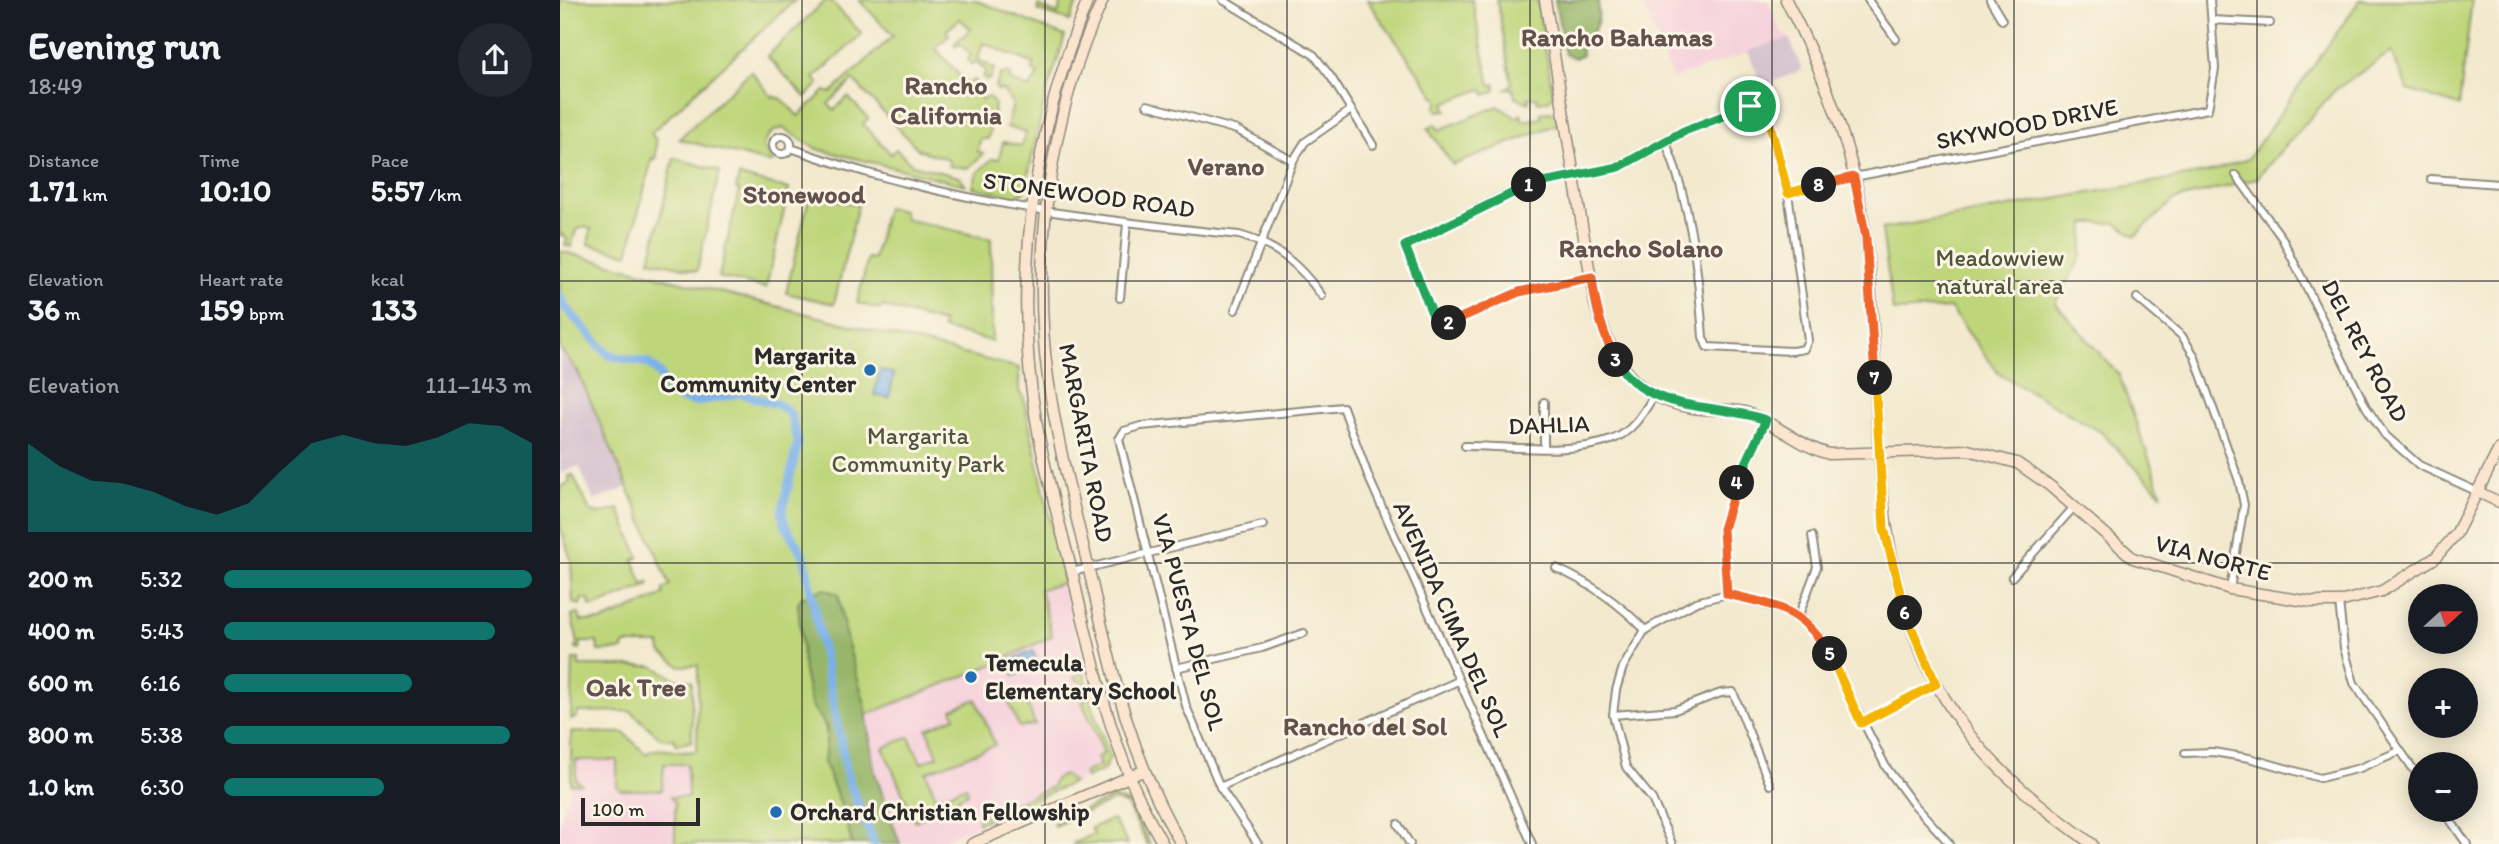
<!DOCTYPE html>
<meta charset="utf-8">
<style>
:root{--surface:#171b24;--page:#242831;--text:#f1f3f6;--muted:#9ea1a6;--accent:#0f766e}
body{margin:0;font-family:Itim,sans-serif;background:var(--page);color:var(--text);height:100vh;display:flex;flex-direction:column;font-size:26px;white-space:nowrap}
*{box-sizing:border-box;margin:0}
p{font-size:23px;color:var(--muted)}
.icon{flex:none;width:38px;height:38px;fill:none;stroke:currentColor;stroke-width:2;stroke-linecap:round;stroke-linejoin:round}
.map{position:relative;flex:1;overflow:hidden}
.drawer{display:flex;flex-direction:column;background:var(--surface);width:560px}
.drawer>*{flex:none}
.needle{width:46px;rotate:69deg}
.tools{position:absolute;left:1848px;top:584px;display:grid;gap:14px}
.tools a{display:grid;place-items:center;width:70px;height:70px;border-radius:50%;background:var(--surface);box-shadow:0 4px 18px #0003;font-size:35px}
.scale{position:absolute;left:21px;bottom:18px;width:119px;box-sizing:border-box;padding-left:7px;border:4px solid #2b2b2b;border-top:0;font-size:19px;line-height:24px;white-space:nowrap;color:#2b2b2b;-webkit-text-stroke:5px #fcf5e5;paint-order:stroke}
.pin{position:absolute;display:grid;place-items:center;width:60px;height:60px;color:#fff;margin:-30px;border:4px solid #fff;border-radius:50%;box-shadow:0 2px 7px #0007}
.km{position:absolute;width:35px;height:35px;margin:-18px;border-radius:50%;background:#222;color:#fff;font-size:19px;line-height:35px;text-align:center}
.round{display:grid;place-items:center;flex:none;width:74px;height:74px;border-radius:37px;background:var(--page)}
.head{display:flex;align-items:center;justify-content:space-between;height:119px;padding:0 28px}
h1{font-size:38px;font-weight:700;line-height:52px}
.metrics{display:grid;grid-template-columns:repeat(3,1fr);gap:10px;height:119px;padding:7px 28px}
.metrics div{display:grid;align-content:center}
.metrics b{font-size:30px;font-weight:700}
.metrics small{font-size:19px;font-weight:400}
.metrics p{font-size:19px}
.chart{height:196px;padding:14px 28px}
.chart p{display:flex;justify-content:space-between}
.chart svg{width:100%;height:126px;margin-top:7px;fill:var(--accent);opacity:.7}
ul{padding:0 28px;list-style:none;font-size:23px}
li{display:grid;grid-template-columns:112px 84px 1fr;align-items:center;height:52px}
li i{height:18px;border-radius:9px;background:var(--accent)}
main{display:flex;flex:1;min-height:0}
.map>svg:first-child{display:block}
.built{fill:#f5cfdb}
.industrial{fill:#d1bdcc}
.green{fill:#bed579;stroke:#748052;stroke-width:2}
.forest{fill:#96b669;stroke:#60704a;stroke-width:2}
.water{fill:#7ab1e9;stroke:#526e8a;stroke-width:2}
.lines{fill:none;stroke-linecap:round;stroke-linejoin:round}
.canal{stroke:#7ab1e9;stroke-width:9}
.street-casing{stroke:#8e8a7c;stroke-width:10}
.secondary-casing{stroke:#8e8a7c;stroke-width:13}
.street{stroke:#fff;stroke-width:6}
.secondary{stroke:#fbe5cf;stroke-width:10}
.split-1-casing{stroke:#fff;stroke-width:14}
.split-2-casing{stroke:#fff;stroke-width:14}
.split-3-casing{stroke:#fff;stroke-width:14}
.split-4-casing{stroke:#fff;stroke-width:14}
.split-5-casing{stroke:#fff;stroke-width:14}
.split-6-casing{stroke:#fff;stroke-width:14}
.split-7-casing{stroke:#fff;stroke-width:14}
.split-8-casing{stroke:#fff;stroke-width:14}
.split-9-casing{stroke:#fff;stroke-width:14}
.split-1{stroke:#22a559;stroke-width:9}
.split-2{stroke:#22a559;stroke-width:9}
.split-3{stroke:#f0652b;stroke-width:9}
.split-4{stroke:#22a559;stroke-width:9}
.split-5{stroke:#f0652b;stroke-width:9}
.split-6{stroke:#f5b400;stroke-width:9}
.split-7{stroke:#f5b400;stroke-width:9}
.split-8{stroke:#f0652b;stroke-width:9}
.split-9{stroke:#f5b400;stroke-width:9}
.grid{fill:none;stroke:#2b2b2b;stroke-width:2;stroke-opacity:0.55}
.poi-dot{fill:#1f6fb2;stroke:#fcf5e5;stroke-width:2.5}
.labels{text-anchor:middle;stroke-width:6;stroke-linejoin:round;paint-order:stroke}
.street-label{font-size:24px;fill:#2b2b2b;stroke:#fcf5e5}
.park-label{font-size:24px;fill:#50563e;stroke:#fcf5e5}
.poi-label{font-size:24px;font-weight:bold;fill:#2b2b2b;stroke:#fcf5e5;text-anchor:start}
.neighbourhood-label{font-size:26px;font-weight:bold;fill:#63514d;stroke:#fcf5e5}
</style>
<main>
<section class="drawer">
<div class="head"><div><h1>Evening run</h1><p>18:49</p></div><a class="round"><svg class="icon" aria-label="share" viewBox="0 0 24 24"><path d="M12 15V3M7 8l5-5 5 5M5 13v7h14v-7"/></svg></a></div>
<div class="metrics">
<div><p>Distance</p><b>1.71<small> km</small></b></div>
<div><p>Time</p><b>10:10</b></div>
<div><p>Pace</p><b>5:57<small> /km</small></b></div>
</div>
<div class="metrics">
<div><p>Elevation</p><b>36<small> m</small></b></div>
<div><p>Heart rate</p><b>159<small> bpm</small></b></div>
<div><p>kcal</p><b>133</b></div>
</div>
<div class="chart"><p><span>Elevation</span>111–143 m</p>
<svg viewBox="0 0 160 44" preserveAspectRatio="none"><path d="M0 44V13L10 21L20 26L30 27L40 30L50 35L60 38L70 34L80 23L90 13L100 10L110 13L120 14L130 11L140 6L150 7L160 13V44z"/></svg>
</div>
<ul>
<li><b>200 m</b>5:32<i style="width:100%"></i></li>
<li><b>400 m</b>5:43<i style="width:88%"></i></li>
<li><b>600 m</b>6:16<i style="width:61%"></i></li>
<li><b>800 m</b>5:38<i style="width:93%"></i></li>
<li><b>1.0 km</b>6:30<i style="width:52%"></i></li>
</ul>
</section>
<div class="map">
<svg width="1939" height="844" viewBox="0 0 1939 844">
<rect width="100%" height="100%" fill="#fcf5e5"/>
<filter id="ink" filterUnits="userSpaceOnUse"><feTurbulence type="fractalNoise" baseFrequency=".0143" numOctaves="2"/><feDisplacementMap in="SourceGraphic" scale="14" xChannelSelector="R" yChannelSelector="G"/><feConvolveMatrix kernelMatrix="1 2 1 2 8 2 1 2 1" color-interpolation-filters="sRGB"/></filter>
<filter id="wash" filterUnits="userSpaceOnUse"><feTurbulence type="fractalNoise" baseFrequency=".00686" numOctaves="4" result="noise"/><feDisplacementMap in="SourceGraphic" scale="28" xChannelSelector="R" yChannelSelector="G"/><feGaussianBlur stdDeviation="1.57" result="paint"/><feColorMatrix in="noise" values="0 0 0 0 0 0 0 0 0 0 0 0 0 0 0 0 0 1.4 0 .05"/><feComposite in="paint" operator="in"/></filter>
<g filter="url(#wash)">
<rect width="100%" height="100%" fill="#f2e9ce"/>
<g class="built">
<path d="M1082,0H1207L1221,31L1229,38L1112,79Z"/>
<path d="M504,583L535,715L550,757L544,770L374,844H340L314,770L305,704L285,634Z"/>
<path d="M11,760H127L128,797H122L121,844H0V820L10,790Z"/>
</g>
<g class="industrial">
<path d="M1229,38L1242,70L1202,86L1188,51Z"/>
<path d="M0,348L18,372L68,487L34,501L19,466L0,473Z"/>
</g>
<g class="green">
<path d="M0,0H235L91,133L96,140V159L92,158L68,254L28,244L31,229L24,227L16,230L11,247L5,245L7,239L3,234L0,236Z"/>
<path d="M266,0H270L302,34L254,78L259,84L245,97L207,56Z"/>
<path d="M299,0H415L505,36L484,102L465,190L455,197L413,187L417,173L432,159H439L443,142L461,146L466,132L447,127L453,104L442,89L439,91L435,87L441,74H451L450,81L470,88L478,74L473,72L474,64L423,43L418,59L434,69L430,79L426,80L423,76L426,72L417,62L411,64L408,60L411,55L401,44L395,47V43L411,29L400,19L386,31L389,35L375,48L408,85L414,80L422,90L418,94L423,100L428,96L435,105L428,139H420L418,152L423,153L422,156L408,168L389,166L388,159L359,150L293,80L268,104L274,110L288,97L308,118L303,124L331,154L336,149L353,165L400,177L405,185L257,149L223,128C212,130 207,136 203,146L213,162L210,163L119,139L191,71L211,96L222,99L238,116L265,91L271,93L333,36Z"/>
<path d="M502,0H518L510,21L478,11V6L498,14Z"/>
<path d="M807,0H912L930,85L935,84V91L925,95L922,89L884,103L887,110L878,111L875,107L879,102Z"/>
<path d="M937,0H977L993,94L989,100L978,102L977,97L968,98L969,103L955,97L953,89H946L952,85Z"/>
<path d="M1800,0H1912L1899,106L1848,90L1831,52L1775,90L1696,179L1614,200L1575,236L1556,223H1525L1521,257L1495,303L1559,375L1602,495L1541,432L1439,374L1390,308L1333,311L1322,229L1650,172L1688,159Z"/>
<path d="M938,106L957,118L961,114L963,121L981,118V113L991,112L996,116L998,124L893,165L868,129L875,124L879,130Z"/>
<path d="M114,158L160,171L137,271L90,260Z"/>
<path d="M179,176L229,189L206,288L159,277L179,190L176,189Z"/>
<path d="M250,194L298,205L274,304L226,293Z"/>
<path d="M326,207L343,211L345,219L431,239L432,341L382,329L383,323L322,306L320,309L297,303L308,258L314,259Z"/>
<path d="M0,251L459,368V392L463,396L504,583L480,589L492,636L436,663L306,715L285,634L278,594L251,593L238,603L262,719L268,737L264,763L284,812L292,844H115V803L111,797H128L127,764H104L102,790H61L57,787V760H16V780L21,784H11V732L64,733L86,754C97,743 122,757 137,750L138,665L120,666L101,652L100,644H64L63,650L38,651L37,642H21L20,649H16C20,635 12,628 12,615L19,614L21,621H42L104,595L103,589L110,585L18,372L0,348Z"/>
<path d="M13,475L30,511L38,514L59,509L79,557L73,560L83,584L89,582V585L36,606H30L29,599H21V605L13,603L11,560L0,526V487L10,482L8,476Z"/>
<path d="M13,659H19V666H93L116,679L132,681V741L117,745L114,739L100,738L71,711L18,712L16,718L11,719Z"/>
<path d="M524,671L535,715L550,757L544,770L526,778L524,772L540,766L537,757L544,754L522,701L528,697L524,684L514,678Z"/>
<path d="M456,692L469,708L475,725L459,727L447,698Z"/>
<path d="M416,699L435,745L366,772L376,798L406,786L408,793L397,798L398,802L355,821L323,748L349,737L361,763L378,756L367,729L395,717L392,709Z"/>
<path d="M504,775L513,783L418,823V818L492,787L495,779Z"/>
<path d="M553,797L569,803L590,844H587L567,805L555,800L494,826L493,823Z"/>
<path d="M553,819L568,844H512L534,834L531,828Z"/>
</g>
<g class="forest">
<path d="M995,0H1038C1040,19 1037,33 1021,44L1022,55L1015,58L1005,54Z"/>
<path d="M263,589L278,594L285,634L305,704L314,770L340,844H292L284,812L264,763L267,727L251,705L244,672L238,603L242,597Z"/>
</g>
<g class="water">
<path d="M320,370L334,374L329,398L314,395Z"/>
<path d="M473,651L479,666L454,676L448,661Z"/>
</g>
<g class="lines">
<path class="canal" d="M0,296L5,307L43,349L51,356L88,363L98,372L109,391L119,398L136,402L179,393L219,405L230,413L238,442L222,513L225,525L244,556L288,779L314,844"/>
</g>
</g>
<g filter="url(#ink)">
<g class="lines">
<g class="street-casing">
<g id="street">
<path d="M663,0L754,55L771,77L813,145"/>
<path d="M1308,0L1336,39"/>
<path d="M1430,0L1442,20"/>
<path d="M1652,20L1710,23"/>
<path d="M587,105L677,130L733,161"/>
<circle cx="222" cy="145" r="9"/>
<path d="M231,148C375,201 528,219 679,235C718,246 739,264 762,296"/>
<path d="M1676,175L1722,238L1806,407L1825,435L1859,465L1918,492"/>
<path d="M1871,179L1939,184"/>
<path d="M1228,193L1294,177L1648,109L1655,69L1650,0"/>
<path d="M1032,277L959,292L880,328L845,246L943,196L974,183L1059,167L1124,131L1190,106H1199L1207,113L1228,193L1248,340L1244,349L1232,351L1147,347L1143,337C1138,269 1131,204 1105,140"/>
<path d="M560,298L567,223"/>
<path d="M1577,298L1622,336L1634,355L1679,481L1684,505L1670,589"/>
<path d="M675,310L733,161L745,142L791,110"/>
<path d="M905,446C948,446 1011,455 1051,440C1072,433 1084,412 1095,394"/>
<path d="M984,447V402"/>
<path d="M996,568C1031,584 1058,602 1085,630"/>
<path d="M512,572L703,525"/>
<path d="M1452,577L1514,507"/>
<path d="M1167,594L1163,529L1175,487L1206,420"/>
<path d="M1779,602L1784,648L1794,683L1860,779"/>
<path d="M1239,615L1257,567L1252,536"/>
<path d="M616,668L702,648L744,633"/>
<path d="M1053,715L1115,710L1161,693L1173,692L1210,785"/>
<path d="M1301,723L1376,684"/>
<path d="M1625,753L1653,752L1689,758L1760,778L1800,768L1839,751"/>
<path d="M660,787L898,681"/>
<path d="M1883,810L1907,844"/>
<path d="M838,824L850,844"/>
<path d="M698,844L660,787L626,706L559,439L564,431L581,426L783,407L809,478L972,844"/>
<path d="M1112,844L1092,799L1066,767L1053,715L1056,690L1063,667L1085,630L1136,602L1167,594L1239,615L1260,637L1326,767L1351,801L1390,844"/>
</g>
</g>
<g class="secondary-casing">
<g id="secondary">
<path d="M528,0C473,133 452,278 476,420C485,474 501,527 514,580C535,672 554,762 603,844"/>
<path d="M543,0C490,112 471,256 488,378C497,443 514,506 529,570C552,671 568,753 621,844"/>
<path d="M985,0L1035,304C1052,361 1074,402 1141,409C1157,411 1173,408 1188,413C1217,424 1240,446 1269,454L1408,450L1457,463L1490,486L1573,558L1670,589L1752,602H1779L1822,591L1875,558L1896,534L1939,449"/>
<path d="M1226,0C1265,74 1296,157 1306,240C1326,407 1297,582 1403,726C1438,774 1484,809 1532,844"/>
<path d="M1918,492L1939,502"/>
<path d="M412,844L583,771"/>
</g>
</g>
<use href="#street" class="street"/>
<use href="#secondary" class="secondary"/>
</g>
</g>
<g class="lines" filter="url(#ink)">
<g class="split-1-casing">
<path id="split-1" d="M969,185L1059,167L1124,131L1190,106"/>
</g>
<g class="split-2-casing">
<path id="split-2" d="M889,323L880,328L874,318L845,246L969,185"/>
</g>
<g class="split-3-casing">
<path id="split-3" d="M889,323L959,292L1032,277C1035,306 1042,333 1056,360"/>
</g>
<g class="split-4-casing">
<path id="split-4" d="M1056,360C1087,415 1156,402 1206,420L1177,483"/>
</g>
<g class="split-5-casing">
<path id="split-5" d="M1177,483L1163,529L1167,594C1217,606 1242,608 1270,654"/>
</g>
<g class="split-6-casing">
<path id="split-6" d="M1270,654L1301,723L1376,684L1345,613"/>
</g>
<g class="split-7-casing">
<path id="split-7" d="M1315,378L1324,528L1345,613"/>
</g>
<g class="split-8-casing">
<path id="split-8" d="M1259,185L1294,177L1306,238L1315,378"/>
</g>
<g class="split-9-casing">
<path id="split-9" d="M1190,106H1199L1207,113L1228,193L1259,185"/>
</g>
<use href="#split-1" class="split-1"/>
<use href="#split-2" class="split-2"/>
<use href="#split-3" class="split-3"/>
<use href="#split-4" class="split-4"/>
<use href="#split-5" class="split-5"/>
<use href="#split-6" class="split-6"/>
<use href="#split-7" class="split-7"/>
<use href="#split-8" class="split-8"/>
<use href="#split-9" class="split-9"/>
</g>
<path class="grid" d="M242,0V844M485,0V844M727,0V844M970,0V844M1212,0V844M1454,0V844M1697,0V844M0,281H1939M0,563H1939"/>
<g class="poi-dot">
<circle cx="310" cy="370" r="7"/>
<circle cx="411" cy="677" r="7"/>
<circle cx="216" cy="812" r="7"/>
</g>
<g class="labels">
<g class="street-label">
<text transform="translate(1467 124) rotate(-11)" y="8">SKYWOOD DRIVE</text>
<text transform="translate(529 195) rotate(8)" y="8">STONEWOOD ROAD</text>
<text transform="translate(1805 351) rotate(62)" y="8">DEL REY ROAD</text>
<text transform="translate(989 425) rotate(-2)" y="8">DAHLIA</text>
<text transform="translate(526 443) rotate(79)" y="8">MARGARITA ROAD</text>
<text transform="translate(1653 558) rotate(15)" y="8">VIA NORTE</text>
<text transform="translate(892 619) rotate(66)" y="8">AVENIDA CIMA DEL SOL</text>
<text transform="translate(629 622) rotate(75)" y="8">VIA PUESTA DEL SOL</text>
</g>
<g class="park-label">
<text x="1440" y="266">Meadowview<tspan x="1440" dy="28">natural area</tspan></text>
<text x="358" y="444">Margarita<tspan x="358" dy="28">Community Park</tspan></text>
</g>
<g class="poi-label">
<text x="296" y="364" text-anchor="end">Margarita<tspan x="296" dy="28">Community Center</tspan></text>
<text x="425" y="671">Temecula<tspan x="425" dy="28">Elementary School</tspan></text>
<text x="230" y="820">Orchard Christian Fellowship</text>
</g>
<g class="neighbourhood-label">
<text x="1057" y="46">Rancho Bahamas</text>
<text x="386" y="94">Rancho<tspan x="386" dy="30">California</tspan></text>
<text x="666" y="175">Verano</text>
<text x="244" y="203">Stonewood</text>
<text x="1081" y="257">Rancho Solano</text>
<text x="76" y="696">Oak Tree</text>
<text x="805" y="735">Rancho del Sol</text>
</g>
</g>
</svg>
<div class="tools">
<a><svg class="needle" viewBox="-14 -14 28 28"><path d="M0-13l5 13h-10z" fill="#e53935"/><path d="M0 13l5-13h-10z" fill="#9ea1a6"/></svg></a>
<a>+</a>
<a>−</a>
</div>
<div class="scale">100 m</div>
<div class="pin" style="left:1190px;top:106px;background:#1e9e55"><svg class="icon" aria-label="arrive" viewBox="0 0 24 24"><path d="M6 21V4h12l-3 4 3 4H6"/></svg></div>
<b class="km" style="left:969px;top:185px">1</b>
<b class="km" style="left:889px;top:323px">2</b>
<b class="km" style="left:1056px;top:360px">3</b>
<b class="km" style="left:1177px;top:483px">4</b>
<b class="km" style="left:1270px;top:654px">5</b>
<b class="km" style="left:1345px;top:613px">6</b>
<b class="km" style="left:1315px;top:378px">7</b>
<b class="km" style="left:1259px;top:185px">8</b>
</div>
</main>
